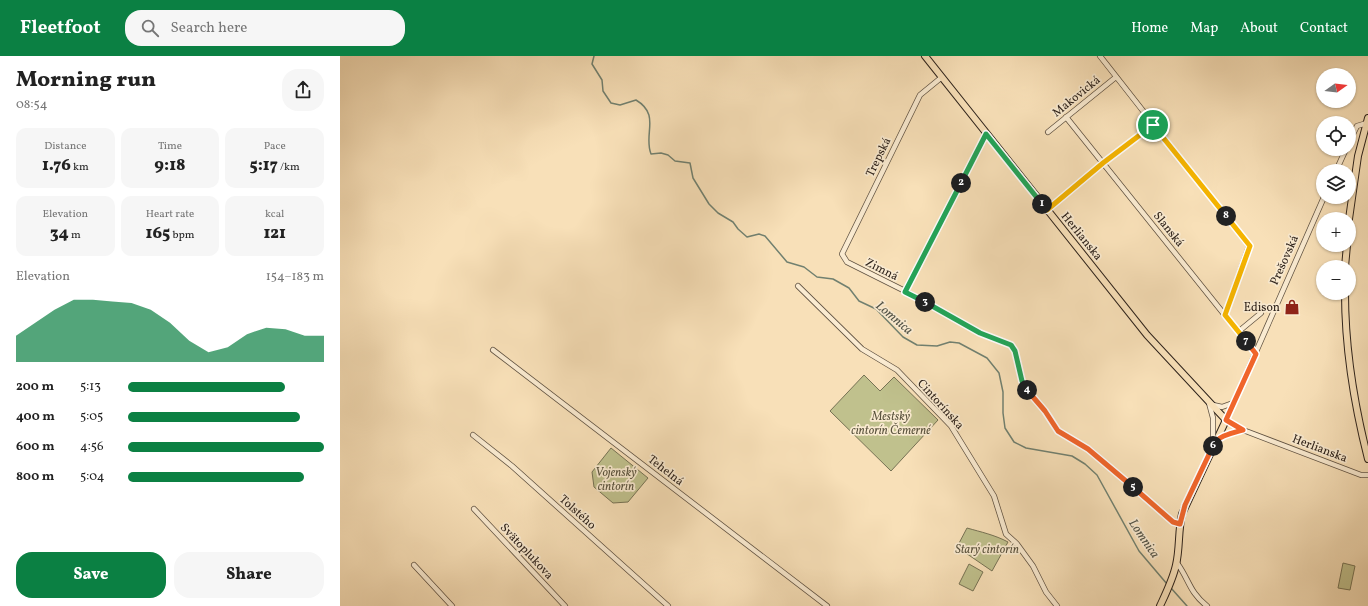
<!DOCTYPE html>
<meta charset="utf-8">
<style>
:root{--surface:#fff;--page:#f6f6f6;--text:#222;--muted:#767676;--accent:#0b8043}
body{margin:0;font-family:Vollkorn,serif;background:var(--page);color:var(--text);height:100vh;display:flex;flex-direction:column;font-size:15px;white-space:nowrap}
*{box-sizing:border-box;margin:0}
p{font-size:13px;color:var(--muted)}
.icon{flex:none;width:22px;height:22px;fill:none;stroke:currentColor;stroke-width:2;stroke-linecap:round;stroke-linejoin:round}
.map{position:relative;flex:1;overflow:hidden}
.sheet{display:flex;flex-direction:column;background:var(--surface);width:340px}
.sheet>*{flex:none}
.needle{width:26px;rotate:76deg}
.fabs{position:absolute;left:976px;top:12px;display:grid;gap:8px}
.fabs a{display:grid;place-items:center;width:40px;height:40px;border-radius:50%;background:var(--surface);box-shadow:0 1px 3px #0004;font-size:20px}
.pin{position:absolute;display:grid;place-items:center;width:34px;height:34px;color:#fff;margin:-17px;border:2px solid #fff;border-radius:50%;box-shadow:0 1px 4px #0007}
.km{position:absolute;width:20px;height:20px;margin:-10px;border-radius:50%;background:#222;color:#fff;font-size:11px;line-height:20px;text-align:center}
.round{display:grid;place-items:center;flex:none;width:42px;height:42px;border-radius:16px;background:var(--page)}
.headline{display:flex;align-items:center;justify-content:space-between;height:68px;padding:0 16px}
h1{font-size:22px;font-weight:800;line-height:30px}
.metrics{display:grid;grid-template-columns:repeat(3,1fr);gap:6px;height:68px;padding:4px 16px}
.metrics div{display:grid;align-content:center;border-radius:10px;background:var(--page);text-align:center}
.metrics b{font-size:17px;font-weight:800}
.metrics small{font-size:11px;font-weight:400}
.metrics p{font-size:11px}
.chart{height:112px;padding:8px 16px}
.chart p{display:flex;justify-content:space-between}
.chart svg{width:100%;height:72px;margin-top:4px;fill:var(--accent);opacity:.7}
.button{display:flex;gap:8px;margin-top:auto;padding:8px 16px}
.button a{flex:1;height:46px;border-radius:16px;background:var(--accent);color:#fff;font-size:16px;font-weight:800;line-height:46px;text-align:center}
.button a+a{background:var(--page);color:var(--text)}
ul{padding:0 16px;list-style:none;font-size:13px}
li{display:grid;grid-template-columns:64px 48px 1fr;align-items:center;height:30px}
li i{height:10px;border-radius:5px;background:var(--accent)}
header{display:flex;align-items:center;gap:24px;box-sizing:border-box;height:56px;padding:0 20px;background:var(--accent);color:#fff}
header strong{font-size:19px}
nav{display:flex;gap:22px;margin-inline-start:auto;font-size:14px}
.search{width:280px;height:36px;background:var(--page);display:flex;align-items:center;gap:10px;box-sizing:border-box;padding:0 14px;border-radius:16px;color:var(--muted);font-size:15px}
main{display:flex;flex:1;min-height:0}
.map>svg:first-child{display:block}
.green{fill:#c0c18d;stroke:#767254}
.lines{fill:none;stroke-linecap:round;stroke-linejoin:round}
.stream{stroke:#718070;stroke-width:1.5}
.minor-casing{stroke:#605242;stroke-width:6}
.major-casing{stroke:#2d221b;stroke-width:8}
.minor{stroke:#faebd1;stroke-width:4.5}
.major{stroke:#f8e0b8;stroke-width:6}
.split-1-casing{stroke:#fff;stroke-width:8}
.split-2-casing{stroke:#fff;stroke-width:8}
.split-3-casing{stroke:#fff;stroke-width:8}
.split-4-casing{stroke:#fff;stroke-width:8}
.split-5-casing{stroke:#fff;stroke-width:8}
.split-6-casing{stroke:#fff;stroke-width:8}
.split-7-casing{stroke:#fff;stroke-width:8}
.split-8-casing{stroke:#fff;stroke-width:8}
.split-9-casing{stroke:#fff;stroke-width:8}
.split-1{stroke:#f5b400;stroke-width:5}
.split-2{stroke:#22a559;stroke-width:5}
.split-3{stroke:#22a559;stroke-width:5}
.split-4{stroke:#22a559;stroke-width:5}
.split-5{stroke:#f0652b;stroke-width:5}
.split-6{stroke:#f0652b;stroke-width:5}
.split-7{stroke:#f0652b;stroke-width:5}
.split-8{stroke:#f5b400;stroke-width:5}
.split-9{stroke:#f5b400;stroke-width:5}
.labels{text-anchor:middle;stroke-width:3.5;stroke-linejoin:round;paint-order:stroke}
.street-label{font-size:12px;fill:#2d221b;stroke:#faebd1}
.poi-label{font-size:12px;fill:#2d221b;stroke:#faebd1;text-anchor:end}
.park-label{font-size:12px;font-style:italic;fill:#59523d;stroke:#faebd1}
.water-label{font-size:13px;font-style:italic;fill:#4f5146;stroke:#faebd1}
</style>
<header>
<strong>Fleetfoot</strong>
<div class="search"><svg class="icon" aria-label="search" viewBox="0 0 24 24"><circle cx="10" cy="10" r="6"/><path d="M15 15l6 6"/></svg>Search here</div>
<nav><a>Home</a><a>Map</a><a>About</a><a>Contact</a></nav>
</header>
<main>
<section class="sheet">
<div class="headline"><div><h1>Morning run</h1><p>08:54</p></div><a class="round"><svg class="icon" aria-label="share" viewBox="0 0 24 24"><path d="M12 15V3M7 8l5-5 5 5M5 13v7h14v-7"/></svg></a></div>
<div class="metrics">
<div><p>Distance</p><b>1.76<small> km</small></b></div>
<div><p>Time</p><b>9:18</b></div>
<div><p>Pace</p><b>5:17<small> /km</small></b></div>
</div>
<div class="metrics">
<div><p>Elevation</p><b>34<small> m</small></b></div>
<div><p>Heart rate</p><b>165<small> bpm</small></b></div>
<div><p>kcal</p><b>121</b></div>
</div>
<div class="chart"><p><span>Elevation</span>154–183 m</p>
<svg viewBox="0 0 160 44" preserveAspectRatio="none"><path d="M0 44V28L10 20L20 12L30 6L40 6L50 7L60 8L70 12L80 20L90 31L100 38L110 35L120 27L130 23L140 24L150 28L160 28V44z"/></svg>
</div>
<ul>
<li><b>200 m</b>5:13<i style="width:80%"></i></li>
<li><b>400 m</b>5:05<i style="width:88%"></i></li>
<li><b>600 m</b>4:56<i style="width:100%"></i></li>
<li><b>800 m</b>5:04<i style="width:90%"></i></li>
</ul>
<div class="button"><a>Save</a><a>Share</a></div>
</section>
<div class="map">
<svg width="1028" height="550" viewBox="0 0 1028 550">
<rect width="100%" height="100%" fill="#f8e0b8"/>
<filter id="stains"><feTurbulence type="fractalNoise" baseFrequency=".005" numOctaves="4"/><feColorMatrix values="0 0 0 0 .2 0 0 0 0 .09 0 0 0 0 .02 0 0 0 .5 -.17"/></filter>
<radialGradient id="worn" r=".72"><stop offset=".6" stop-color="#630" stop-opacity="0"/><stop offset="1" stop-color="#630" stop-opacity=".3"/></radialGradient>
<g class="green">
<path d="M524,319L540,335L554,321L598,364L551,415L490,355Z"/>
<path d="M271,392L308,422L288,446L273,447L254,431L252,416Z"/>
<path d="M627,472C641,476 655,479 668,486L652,515L617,491Z"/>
<path d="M1003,507L1015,510L1010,534L998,532Z"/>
<path d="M629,508L643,516L633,535L619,528Z"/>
</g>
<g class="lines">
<g class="stream">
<path d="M254,0L252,8L262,24L263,35L271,47L280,49L296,44C321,59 303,78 311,98L321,97L328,99L335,105L350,107L353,122L369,148L378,157L393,166L398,173L407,181L419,178L425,180L447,206L464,211L477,221L493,223L509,232L519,245L536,253L563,281L577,289L597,290L610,286L619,287L647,302L659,317L663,336V357L665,372L674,386L686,392L732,400L745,408L757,419L799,495L827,528"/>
<path d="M831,532L847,550"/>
</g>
<g class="minor-casing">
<g id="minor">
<path d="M760,0L909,190L885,259"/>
<path d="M602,21L580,39L502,198L507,206L565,235L640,277L671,289L675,295L682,325L687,334L705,355L718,375L749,393L833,466L840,468"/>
<path d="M726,61L916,298"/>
<path d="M708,76L776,21"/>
<path d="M1009,86L1017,70L1027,67"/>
<path d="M996,115L1006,93"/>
<path d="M984,141L886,364L903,374L1021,419H1028"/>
<path d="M707,154L763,107L813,69"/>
<path d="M458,230L522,293L557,314L611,370L654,440L666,478L677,488L693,510L706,536L717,550"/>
<path d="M565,235L646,78"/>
<path d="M898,276L921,257"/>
<path d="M153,294L487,550"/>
<path d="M869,347L873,362V390"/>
<path d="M873,349L882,351L893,347"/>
<path d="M133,379L172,410L328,550"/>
<path d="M876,384L887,379L903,374"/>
<path d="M134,453L225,550"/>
<path d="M837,507C849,523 849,536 867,550"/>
<path d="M74,509L112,550"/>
</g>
</g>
<g class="major-casing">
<g id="major">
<path d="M585,0L807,279L886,364L842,458C838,475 840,492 836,509C833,523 826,537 820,550"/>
<path d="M1009,163L1018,100L1028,62"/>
<path d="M1005,211L1007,189"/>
<path d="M1005,237C1005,293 1014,348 1028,403"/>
</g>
</g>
<use href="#minor" class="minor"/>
<use href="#major" class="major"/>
</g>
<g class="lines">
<g class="split-1-casing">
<path id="split-1" d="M702,148L707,154L763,107L813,69"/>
</g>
<g class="split-2-casing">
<path id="split-2" d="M621,127L646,78L702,148"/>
</g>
<g class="split-3-casing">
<path id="split-3" d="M585,246L565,236L621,127"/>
</g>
<g class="split-4-casing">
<path id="split-4" d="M585,246L640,277L671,289L675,295L682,325L687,334"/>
</g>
<g class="split-5-casing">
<path id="split-5" d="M687,334L705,355L718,375L748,393L793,431"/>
</g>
<g class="split-6-casing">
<path id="split-6" d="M793,431L833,466L840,468L845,449L873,390"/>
</g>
<g class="split-7-casing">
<path id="split-7" d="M873,390C877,380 892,377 903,374L886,364L916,298L906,285"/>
</g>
<g class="split-8-casing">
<path id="split-8" d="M886,160L910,190L885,259L906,285"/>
</g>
<g class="split-9-casing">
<path id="split-9" d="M813,69L886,160"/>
</g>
<use href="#split-1" class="split-1"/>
<use href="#split-2" class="split-2"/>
<use href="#split-3" class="split-3"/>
<use href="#split-4" class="split-4"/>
<use href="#split-5" class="split-5"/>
<use href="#split-6" class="split-6"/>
<use href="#split-7" class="split-7"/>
<use href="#split-8" class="split-8"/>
<use href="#split-9" class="split-9"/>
</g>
<defs>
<g id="shop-bare" transform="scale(1.2)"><path d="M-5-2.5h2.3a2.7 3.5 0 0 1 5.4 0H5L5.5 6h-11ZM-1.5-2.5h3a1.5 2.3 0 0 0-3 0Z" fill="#8f2418" stroke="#faebd1" stroke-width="2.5" paint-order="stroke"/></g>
</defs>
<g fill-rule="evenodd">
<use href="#shop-bare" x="952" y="251"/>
</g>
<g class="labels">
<g class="street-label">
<text transform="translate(736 40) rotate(-39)" y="4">Makovická</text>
<text transform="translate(538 101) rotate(-64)" y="4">Trepská</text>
<text transform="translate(829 173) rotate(51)" y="4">Slanská</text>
<text transform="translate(742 180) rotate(51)" y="4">Herlianska</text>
<text transform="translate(944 204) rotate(-66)" y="4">Prešovská</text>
<text transform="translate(542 213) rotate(27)" y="4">Zimná</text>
<text transform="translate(601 348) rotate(48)" y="4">Cintorínska</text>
<text transform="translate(980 392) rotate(21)" y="4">Herlianska</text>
<text transform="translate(326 414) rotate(38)" y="4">Tehelná</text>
<text transform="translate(238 456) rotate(42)" y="4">Tolstého</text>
<text transform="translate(187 495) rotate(47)" y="4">Svätoplukova</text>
</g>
<g class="poi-label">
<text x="940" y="255">Edison</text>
</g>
<g class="park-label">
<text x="551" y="364">Mestský<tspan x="551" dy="14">cintorín Čemerné</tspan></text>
<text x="276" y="420">Vojenský<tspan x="276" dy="14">cintorín</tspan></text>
<text x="647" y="497">Starý cintorín</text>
</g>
<g class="water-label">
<text transform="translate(555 261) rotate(40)" y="5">Lomnica</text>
<text transform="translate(805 482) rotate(56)" y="5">Lomnica</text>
</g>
</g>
<rect width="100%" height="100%" filter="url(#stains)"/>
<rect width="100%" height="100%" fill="url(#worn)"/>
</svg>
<div class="fabs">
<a><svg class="needle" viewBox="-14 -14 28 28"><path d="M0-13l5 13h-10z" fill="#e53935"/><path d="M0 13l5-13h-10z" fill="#767676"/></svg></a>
<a><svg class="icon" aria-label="locate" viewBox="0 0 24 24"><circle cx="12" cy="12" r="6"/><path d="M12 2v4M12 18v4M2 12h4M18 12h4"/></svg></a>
<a><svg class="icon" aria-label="layers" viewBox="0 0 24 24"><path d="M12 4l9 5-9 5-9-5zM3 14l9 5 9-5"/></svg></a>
<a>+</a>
<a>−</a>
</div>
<div class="pin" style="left:813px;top:69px;background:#1e9e55"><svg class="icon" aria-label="arrive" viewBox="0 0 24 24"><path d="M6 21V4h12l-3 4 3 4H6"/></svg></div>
<b class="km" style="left:702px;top:148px">1</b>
<b class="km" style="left:621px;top:127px">2</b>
<b class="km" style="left:585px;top:246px">3</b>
<b class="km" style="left:687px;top:334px">4</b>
<b class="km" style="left:793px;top:431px">5</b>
<b class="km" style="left:873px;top:390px">6</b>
<b class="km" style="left:906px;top:285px">7</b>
<b class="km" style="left:886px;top:160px">8</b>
</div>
</main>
